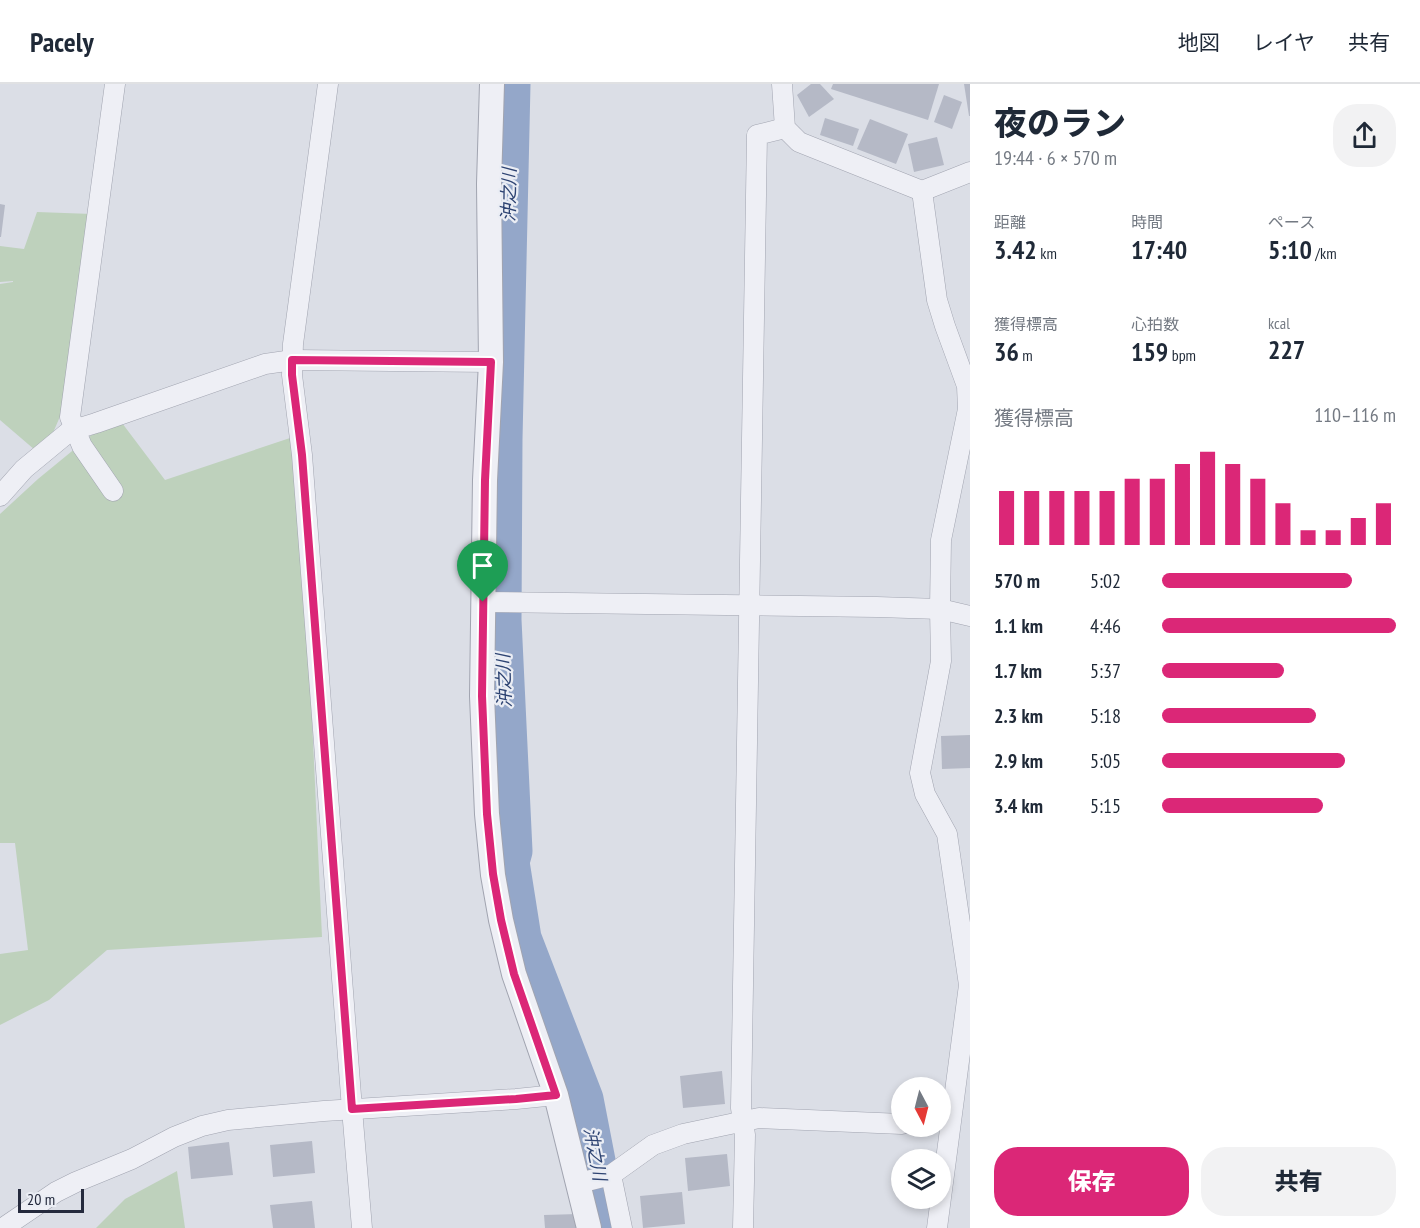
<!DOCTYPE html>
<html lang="ja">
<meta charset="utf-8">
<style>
:root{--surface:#fff;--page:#f2f2f3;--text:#1f2937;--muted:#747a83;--line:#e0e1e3;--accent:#db2777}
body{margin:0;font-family:"PT Sans Narrow","Noto Sans JP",sans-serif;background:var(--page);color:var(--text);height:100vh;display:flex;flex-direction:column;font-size:22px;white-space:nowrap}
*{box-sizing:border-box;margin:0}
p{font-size:20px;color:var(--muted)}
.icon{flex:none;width:33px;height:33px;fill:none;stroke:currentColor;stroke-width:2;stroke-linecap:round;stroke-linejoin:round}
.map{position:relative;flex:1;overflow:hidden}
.drawer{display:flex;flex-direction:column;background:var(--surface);width:450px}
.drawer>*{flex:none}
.needle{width:39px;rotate:173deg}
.buttons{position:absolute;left:891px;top:993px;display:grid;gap:12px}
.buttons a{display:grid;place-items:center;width:60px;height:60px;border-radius:50%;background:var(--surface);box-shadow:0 3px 9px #0003;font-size:30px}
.scale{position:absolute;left:18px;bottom:15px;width:66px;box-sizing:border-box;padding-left:6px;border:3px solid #252a3d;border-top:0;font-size:16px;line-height:21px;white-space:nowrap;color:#252a3d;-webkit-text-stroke:4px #eaedf4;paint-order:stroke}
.pin{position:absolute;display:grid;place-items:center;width:51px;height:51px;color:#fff;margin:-62px -26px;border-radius:50% 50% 50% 0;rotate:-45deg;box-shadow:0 0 6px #0007}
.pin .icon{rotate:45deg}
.round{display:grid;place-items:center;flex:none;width:63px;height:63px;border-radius:24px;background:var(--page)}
.head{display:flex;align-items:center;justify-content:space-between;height:102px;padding:0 24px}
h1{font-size:33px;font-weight:800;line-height:45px}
.stats{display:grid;grid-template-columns:repeat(3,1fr);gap:9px;height:102px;padding:6px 24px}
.stats div{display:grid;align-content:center}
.stats b{font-size:26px;font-weight:800}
.stats small{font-size:16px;font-weight:400}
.stats p{font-size:16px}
.chart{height:168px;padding:12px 24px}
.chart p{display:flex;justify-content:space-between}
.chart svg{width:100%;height:108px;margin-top:6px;stroke:var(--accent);stroke-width:6}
.primary-button{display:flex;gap:12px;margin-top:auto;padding:12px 24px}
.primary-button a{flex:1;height:69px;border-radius:24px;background:var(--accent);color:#fff;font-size:24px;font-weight:800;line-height:69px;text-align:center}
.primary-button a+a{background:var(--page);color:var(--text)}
ul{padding:0 24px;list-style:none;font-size:20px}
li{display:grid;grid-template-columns:96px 72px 1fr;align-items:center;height:45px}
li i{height:15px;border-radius:8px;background:var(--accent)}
header{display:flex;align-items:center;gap:36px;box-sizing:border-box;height:84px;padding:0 30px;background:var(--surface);border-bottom:2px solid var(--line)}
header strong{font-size:28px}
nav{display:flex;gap:33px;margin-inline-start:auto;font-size:21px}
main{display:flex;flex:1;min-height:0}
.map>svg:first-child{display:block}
.green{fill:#bed1bc}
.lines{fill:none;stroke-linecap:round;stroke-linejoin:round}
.river{stroke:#94a7c9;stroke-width:39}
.building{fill:#b5b9c6}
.minor-casing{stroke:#a1a4b0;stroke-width:21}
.tertiary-casing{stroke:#a1a4b0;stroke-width:26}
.minor{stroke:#eeeff5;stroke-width:20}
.tertiary{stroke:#eeeff5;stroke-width:24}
.route-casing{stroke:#fff;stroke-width:12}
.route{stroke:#db2777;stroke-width:8}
.labels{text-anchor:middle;stroke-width:4.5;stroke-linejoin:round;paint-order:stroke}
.water-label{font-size:18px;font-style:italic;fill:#2d4372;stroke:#eaedf4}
</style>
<header>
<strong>Pacely</strong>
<nav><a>地図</a><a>レイヤ</a><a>共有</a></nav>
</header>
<main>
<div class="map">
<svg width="970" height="1144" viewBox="0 0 970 1144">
<rect width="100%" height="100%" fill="#dbdee6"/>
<g class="green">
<path d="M37,128L92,130L62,328L52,351L35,366L0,336V200L13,198V197L0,198V162L24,165Z"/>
<path d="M116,331L165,396L299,351L322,853L107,866L49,916L0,941V870L28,866L15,759H0V430L38,395Z"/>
<path d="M177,1087L185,1144H96L125,1115Z"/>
</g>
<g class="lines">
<path class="river" d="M511,0L503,355L502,536L513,767L510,778L522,854L584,1015L609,1144"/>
</g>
<g class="building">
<path d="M811,0H820L834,15L809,33L797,11Z"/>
<path d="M833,0H939L928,36L831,5Z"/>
<path d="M964,0H970V32H969Z"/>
<path d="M944,11L962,18L952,45L934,38Z"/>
<path d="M825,34L859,45L853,62L820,51Z"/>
<path d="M870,35L908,50L896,80L857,65Z"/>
<path d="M937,53L944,81L914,88L908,60Z"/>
<path d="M0,120L5,121L1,153H0Z"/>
<path d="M970,651V684L942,685L941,652Z"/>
<path d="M722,987L725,1020L683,1024L680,992Z"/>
<path d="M312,1057L315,1089L273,1093L270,1061Z"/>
<path d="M229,1058L233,1091L191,1095L188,1063Z"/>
<path d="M727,1070L730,1102L688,1107L685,1074Z"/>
<path d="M682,1108L685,1140L643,1144L640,1112Z"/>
<path d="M312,1117L315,1144H273L270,1121Z"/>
<path d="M578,1130V1144H545L544,1131Z"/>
</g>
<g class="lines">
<g class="minor-casing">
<g id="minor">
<path d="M328,0L293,260L292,291L302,371L352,1025L362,1144"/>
<path d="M782,0L785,44L799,58L922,107L937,216L945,242L967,302L968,325L941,456L940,525L941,577L920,689L925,710L947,750L969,901L937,1144"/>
<path d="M922,107L970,88"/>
<path d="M113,407L82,362L70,333L115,0"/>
<path d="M0,412L24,385L70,347L96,339L265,280L293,276L491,278"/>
<path d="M483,518L877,523L940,525L970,532"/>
<path d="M611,1091L622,1144"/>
<path d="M579,1099L611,1091L653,1061L683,1050L759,1034L902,1040"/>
<path d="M3,1144L56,1108L76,1098L132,1075L174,1053L202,1042L228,1036L324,1027L516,1015L556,1011"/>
<path d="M743,1144L745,1051L741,1024L757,51L785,44"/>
</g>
</g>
<g class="tertiary-casing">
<path id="tertiary" d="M492,0L489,100L491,278L485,396L482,612L487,730L493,791L501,836L514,890L556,1011L589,1144"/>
</g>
<use href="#minor" class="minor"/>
<use href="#tertiary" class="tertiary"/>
</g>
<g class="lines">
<g class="route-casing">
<path id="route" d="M292,276L491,278L485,396L482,612L487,730L493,790L501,836L514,890L556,1011L516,1015L352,1025L302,371L292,291Z"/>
</g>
<use href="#route" class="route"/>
</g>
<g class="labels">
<g class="water-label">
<text transform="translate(509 111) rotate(-89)" y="6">沖之川</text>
<text transform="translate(504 597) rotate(-92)" y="6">沖之川</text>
<text transform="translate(595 1070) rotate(79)" y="6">沖之川</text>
</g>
</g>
</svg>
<div class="buttons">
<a><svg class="needle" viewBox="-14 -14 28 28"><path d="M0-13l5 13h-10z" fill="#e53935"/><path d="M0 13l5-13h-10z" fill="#747a83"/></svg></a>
<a><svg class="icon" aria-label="layers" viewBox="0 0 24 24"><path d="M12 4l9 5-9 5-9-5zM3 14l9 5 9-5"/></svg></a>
</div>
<div class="scale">20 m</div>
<div class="pin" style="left:483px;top:518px;background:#1e9e55"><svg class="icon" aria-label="arrive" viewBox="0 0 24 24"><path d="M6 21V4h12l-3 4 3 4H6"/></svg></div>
</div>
<section class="drawer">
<div class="head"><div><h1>夜のラン</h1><p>19:44 · 6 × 570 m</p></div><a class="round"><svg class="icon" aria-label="share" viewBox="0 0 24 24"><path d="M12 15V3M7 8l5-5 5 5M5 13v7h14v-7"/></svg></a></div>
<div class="stats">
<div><p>距離</p><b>3.42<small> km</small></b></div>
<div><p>時間</p><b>17:40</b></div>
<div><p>ペース</p><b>5:10<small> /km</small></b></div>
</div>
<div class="stats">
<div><p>獲得標高</p><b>36<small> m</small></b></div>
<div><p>心拍数</p><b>159<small> bpm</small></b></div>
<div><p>kcal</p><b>227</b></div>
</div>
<div class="chart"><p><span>獲得標高</span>110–116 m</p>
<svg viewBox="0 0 160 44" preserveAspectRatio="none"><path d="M5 44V22M15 44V22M25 44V22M35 44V22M45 44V22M55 44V17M65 44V17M75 44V11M85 44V6M95 44V11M105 44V17M115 44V27M125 44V38M135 44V38M145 44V33M155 44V27"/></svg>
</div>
<ul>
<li><b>570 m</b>5:02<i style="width:81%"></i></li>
<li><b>1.1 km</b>4:46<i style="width:100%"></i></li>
<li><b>1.7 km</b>5:37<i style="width:52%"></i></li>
<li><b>2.3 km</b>5:18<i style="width:66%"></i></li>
<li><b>2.9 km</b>5:05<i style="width:78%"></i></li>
<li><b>3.4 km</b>5:15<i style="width:69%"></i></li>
</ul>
<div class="primary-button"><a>保存</a><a>共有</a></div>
</section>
</main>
